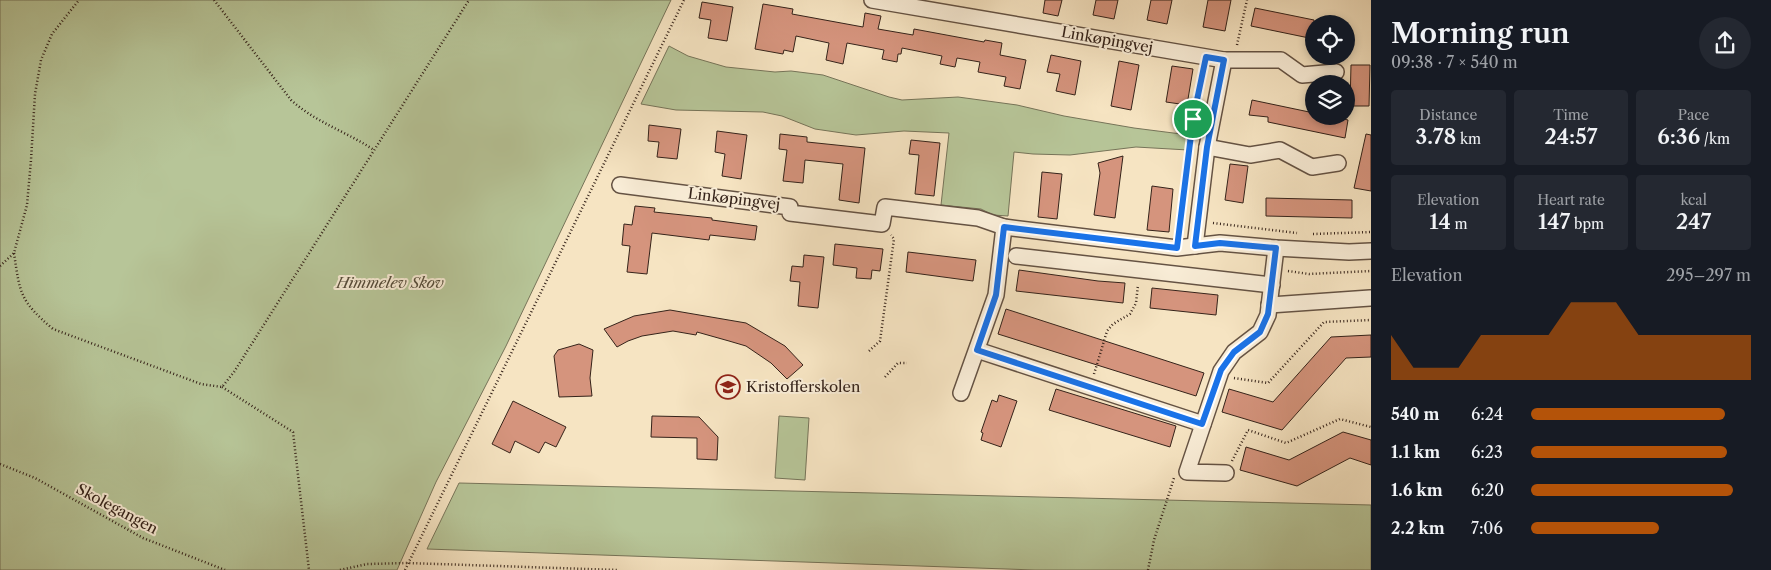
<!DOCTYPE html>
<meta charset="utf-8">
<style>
:root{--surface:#171b24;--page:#242831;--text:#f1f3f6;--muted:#9ea1a6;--accent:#b45309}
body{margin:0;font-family:"Libre Caslon Text",serif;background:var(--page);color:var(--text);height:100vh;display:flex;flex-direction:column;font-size:19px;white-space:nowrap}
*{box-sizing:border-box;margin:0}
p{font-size:16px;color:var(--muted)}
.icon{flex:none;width:28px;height:28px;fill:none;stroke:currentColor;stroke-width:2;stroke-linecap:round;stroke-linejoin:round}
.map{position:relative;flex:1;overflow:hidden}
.drawer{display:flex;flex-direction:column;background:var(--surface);width:400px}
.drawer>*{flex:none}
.buttons{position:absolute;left:1305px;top:15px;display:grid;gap:10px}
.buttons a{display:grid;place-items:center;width:50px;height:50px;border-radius:50%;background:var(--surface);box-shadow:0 2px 8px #0003;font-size:25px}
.pin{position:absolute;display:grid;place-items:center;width:42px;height:42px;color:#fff;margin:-21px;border:2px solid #fff;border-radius:50%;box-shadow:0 1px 5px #0007}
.round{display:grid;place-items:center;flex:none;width:52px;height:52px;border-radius:26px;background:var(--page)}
.head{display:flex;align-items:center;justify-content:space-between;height:85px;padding:0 20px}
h1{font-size:28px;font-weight:600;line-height:38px}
.metrics{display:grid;grid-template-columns:repeat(3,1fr);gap:8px;height:85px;padding:5px 20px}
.metrics div{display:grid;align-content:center;border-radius:5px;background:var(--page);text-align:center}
.metrics b{font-size:21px;font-weight:600}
.metrics small{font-size:14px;font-weight:400}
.metrics p{font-size:14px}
.chart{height:140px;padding:10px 20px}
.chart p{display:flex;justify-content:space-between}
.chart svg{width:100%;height:90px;margin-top:5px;fill:var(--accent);opacity:.7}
ul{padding:0 20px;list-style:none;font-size:16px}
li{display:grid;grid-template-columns:80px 60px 1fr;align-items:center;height:38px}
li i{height:12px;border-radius:6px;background:var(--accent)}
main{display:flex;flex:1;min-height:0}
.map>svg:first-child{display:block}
.green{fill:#b7c598;stroke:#767459}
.building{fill:#d5947d;stroke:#35231a}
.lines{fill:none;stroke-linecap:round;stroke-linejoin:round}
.minor-casing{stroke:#655344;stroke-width:18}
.path{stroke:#35231a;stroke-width:2.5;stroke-dasharray:1 2.5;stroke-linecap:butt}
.minor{stroke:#f9edd7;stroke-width:15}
.route-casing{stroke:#fff;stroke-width:10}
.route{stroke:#1a73e8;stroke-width:6}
.labels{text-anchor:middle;stroke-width:4;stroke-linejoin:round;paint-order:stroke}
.street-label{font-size:15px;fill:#35231a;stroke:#f9edd7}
.park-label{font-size:15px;font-style:italic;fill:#564c3a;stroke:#f9edd7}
.poi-label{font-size:15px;fill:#35231a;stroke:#f9edd7;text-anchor:start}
</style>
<main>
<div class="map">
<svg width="1371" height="570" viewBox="0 0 1371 570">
<rect width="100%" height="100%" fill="#f6e4c2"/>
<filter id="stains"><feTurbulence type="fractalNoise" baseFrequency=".004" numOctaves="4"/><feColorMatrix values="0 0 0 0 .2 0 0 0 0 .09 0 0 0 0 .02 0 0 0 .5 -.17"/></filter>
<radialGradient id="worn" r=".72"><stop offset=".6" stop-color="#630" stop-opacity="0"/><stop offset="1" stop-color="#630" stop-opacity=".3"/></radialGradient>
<g class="green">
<path d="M0,0H671L506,346L436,482L397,570H0Z"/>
<path d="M669,46L688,56L726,67L775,72L791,71L823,75L889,97L902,100L958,97L1017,105L1064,116L1134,128L1189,135L1188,150L1136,147L1070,155L1033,154L1014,152L1008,216L993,215L981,209L941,205L949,133L904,131L856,135L815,129L782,116L763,112L676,110L641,104Z"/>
<path d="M779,416L809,418L805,480L775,478Z"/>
<path d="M459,483L1371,505V570H1035L427,549Z"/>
</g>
<g class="building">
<path d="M1045,0H1062L1058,16L1043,13Z"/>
<path d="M1096,0H1118L1114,19L1093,15Z"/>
<path d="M1151,0H1172L1167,24L1147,20Z"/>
<path d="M1208,0H1231L1225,31L1203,27Z"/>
<path d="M702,2L733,7L727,41L708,38L711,20L699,18Z"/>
<path d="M763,4L793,9L792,14L863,27L865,13L881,16L878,29L913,35L914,29L984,42L985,40L1002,43L1000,55L1026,60L1020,89L1004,86L1006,77L978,72L980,62L957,58L955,67L940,64L942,56L902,48L901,54H898L897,62L882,59L884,50L847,43L843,64L826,60L829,43L796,36L793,52L784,50L783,54L755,49Z"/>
<path d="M1255,8L1314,20V39L1251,26Z"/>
<path d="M1051,55L1081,61L1075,95L1056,91L1060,74L1047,72Z"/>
<path d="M1119,61L1139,65L1131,110L1111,106Z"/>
<path d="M1351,65H1370L1369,106H1350Z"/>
<path d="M1172,66L1193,69L1187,105L1166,102Z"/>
<path d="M1252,100L1314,113V116H1332L1348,120L1345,138L1268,122V117L1249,115Z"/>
<path d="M649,125L681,129L677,159L657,157L659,142L648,141Z"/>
<path d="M717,131L747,135L741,179L722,176L725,154L715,152Z"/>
<path d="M780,134L807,137V142L865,148L859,203L839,200L843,164L805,160L803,183L783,181L787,150L779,149Z"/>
<path d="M1366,134L1371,135V191L1354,188Z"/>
<path d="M911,140L940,143L934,196L915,194L919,155L909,154Z"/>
<path d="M1123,156L1115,218L1094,215L1100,173L1098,163Z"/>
<path d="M1230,164L1248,166L1243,203L1225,200Z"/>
<path d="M1042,172L1062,174L1057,219L1038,217Z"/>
<path d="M1152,186L1173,189L1169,232L1147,230Z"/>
<path d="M1266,198L1352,200V218L1266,216Z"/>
<path d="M635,206L655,208L654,212L712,218V220L757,226L755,240L710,235L709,240L652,233L647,274L627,272L630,246L622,245L624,224L632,225Z"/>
<path d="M835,244L883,249L880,271L872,270L871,279L856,278L857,268L833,265Z"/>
<path d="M908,252L976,260L973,281L906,272Z"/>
<path d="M804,255L824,257L818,308L798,306L800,282L790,281L792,266L803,267Z"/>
<path d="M1019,270L1098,281L1125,283L1123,303L1016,291Z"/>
<path d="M1152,288L1218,295L1216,315L1150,308Z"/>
<path d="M1006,309L1204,373L1196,396L998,334Z"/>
<path d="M670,310L746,323L785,346L803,365L787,379L771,363L746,346L729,341L697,332L696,335L673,331L642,336L628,341L617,347L604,329L634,316Z"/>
<path d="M1371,335V357L1346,358L1282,430L1222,412L1229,389L1273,402L1331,337Z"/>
<path d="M579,344L593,350L590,378L592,396L559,397L554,356L558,350Z"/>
<path d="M1056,389L1176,426L1170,447L1049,410Z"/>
<path d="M999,395L1017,401L1001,447L981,440L983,433L981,432L992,400L997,402Z"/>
<path d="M513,401L566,427L556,447L545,442L539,453L515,441L510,453L492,444Z"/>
<path d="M652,416L699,417L718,437L717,460L697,459V438L651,437Z"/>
<path d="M1343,432L1371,440V465L1350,458L1297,486L1240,470L1246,447L1289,460Z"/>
</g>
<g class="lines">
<g class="minor-casing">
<g id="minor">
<path d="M872,0L1224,60L1207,147L1195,246"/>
<path d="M1224,60H1281L1302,75L1336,72"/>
<path d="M1207,147L1250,155L1280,150L1312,167L1338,163"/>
<path d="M620,185L790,207V213L882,224L885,207L978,218L1004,227L1177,248L1220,243L1276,248L1349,252L1371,251"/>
<path d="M1016,256L1272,285"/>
<path d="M1269,305L1370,298"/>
<path d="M977,350L1203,424"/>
<path d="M961,393L996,295L1004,227"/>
<path d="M1226,473L1187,472L1221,371L1234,352L1260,332L1268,315L1276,248"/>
</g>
</g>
<g class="path">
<path d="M214,0L291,100C315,122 347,132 374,150"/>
<path d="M1237,45L1247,0"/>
<path d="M1213,223L1297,233"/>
<path d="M1179,233L1193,119L1203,71"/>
<path d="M1313,234L1371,232"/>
<path d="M14,253C20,294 20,301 53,329L201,384L222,387L234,372L469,0"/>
<path d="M0,266L14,253L27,205L31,160L35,94L41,60L52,34L79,0"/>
<path d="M1288,271L1309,274L1371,271"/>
<path d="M869,351L880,341L894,239L891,235"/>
<path d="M1094,374L1107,331L1113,324L1130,314L1136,303L1138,285"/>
<path d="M885,377L898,363H907"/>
<path d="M1234,378L1268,383L1324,322L1371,320"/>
<path d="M222,387L293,432L309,570"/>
<path d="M1232,461L1248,430L1286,443L1340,419L1371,427"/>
<path d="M0,464L35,478L143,538L225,570"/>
<path d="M340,570L367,564L408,563L617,570"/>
<path d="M405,570L684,0"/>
<path d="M1148,570L1154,540L1174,478"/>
</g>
<use href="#minor" class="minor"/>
</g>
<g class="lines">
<g class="route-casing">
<path id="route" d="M1206,57L1224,60L1207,147L1195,246L1220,243L1276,248L1268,314L1260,332L1234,352L1221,370L1202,424L977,350L996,295L1004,227L1177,248L1193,119Z"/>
</g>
<use href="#route" class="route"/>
</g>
<defs>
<g id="school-ring" transform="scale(1.25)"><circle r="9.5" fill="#f9edd7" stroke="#8f2418" stroke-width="1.5"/><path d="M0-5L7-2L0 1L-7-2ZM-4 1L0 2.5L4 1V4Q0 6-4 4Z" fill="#8f2418"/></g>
</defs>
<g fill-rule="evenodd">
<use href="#school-ring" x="728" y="387"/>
</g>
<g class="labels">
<g class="street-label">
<text transform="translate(1107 40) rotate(10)" y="5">Linkøpingvej</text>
<text transform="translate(734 199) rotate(7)" y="5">Linkøpingvej</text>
<text transform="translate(117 509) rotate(28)" y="5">Skolegangen</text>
</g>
<g class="park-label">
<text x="390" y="288">Himmelev Skov</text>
</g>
<g class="poi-label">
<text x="746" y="392">Kristofferskolen</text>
</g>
</g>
<rect width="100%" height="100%" filter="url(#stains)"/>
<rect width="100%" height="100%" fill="url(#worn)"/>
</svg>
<div class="buttons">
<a><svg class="icon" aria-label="locate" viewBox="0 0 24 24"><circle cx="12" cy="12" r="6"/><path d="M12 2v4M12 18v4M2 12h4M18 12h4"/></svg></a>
<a><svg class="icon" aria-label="layers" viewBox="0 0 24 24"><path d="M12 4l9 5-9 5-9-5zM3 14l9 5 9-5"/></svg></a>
</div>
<div class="pin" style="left:1193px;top:119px;background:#1e9e55"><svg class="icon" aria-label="arrive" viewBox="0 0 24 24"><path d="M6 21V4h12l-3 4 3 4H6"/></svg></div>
</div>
<section class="drawer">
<div class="head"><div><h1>Morning run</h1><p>09:38 · 7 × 540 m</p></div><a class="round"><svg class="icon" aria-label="share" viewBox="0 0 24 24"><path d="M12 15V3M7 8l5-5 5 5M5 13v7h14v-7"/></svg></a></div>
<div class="metrics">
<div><p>Distance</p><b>3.78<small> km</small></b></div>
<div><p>Time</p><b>24:57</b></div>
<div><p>Pace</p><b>6:36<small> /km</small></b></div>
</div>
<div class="metrics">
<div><p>Elevation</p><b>14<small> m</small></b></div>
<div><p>Heart rate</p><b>147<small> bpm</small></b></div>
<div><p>kcal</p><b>247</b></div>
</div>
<div class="chart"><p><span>Elevation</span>295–297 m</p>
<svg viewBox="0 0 160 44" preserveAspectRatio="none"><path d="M0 44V22L10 38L20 38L30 38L40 22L50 22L60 22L70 22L80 6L90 6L100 6L110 22L120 22L130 22L140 22L150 22L160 22V44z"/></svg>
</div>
<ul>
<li><b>540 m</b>6:24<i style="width:88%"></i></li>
<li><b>1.1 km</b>6:23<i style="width:89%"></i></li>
<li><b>1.6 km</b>6:20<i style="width:92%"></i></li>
<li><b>2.2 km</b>7:06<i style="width:58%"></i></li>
</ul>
</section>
</main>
